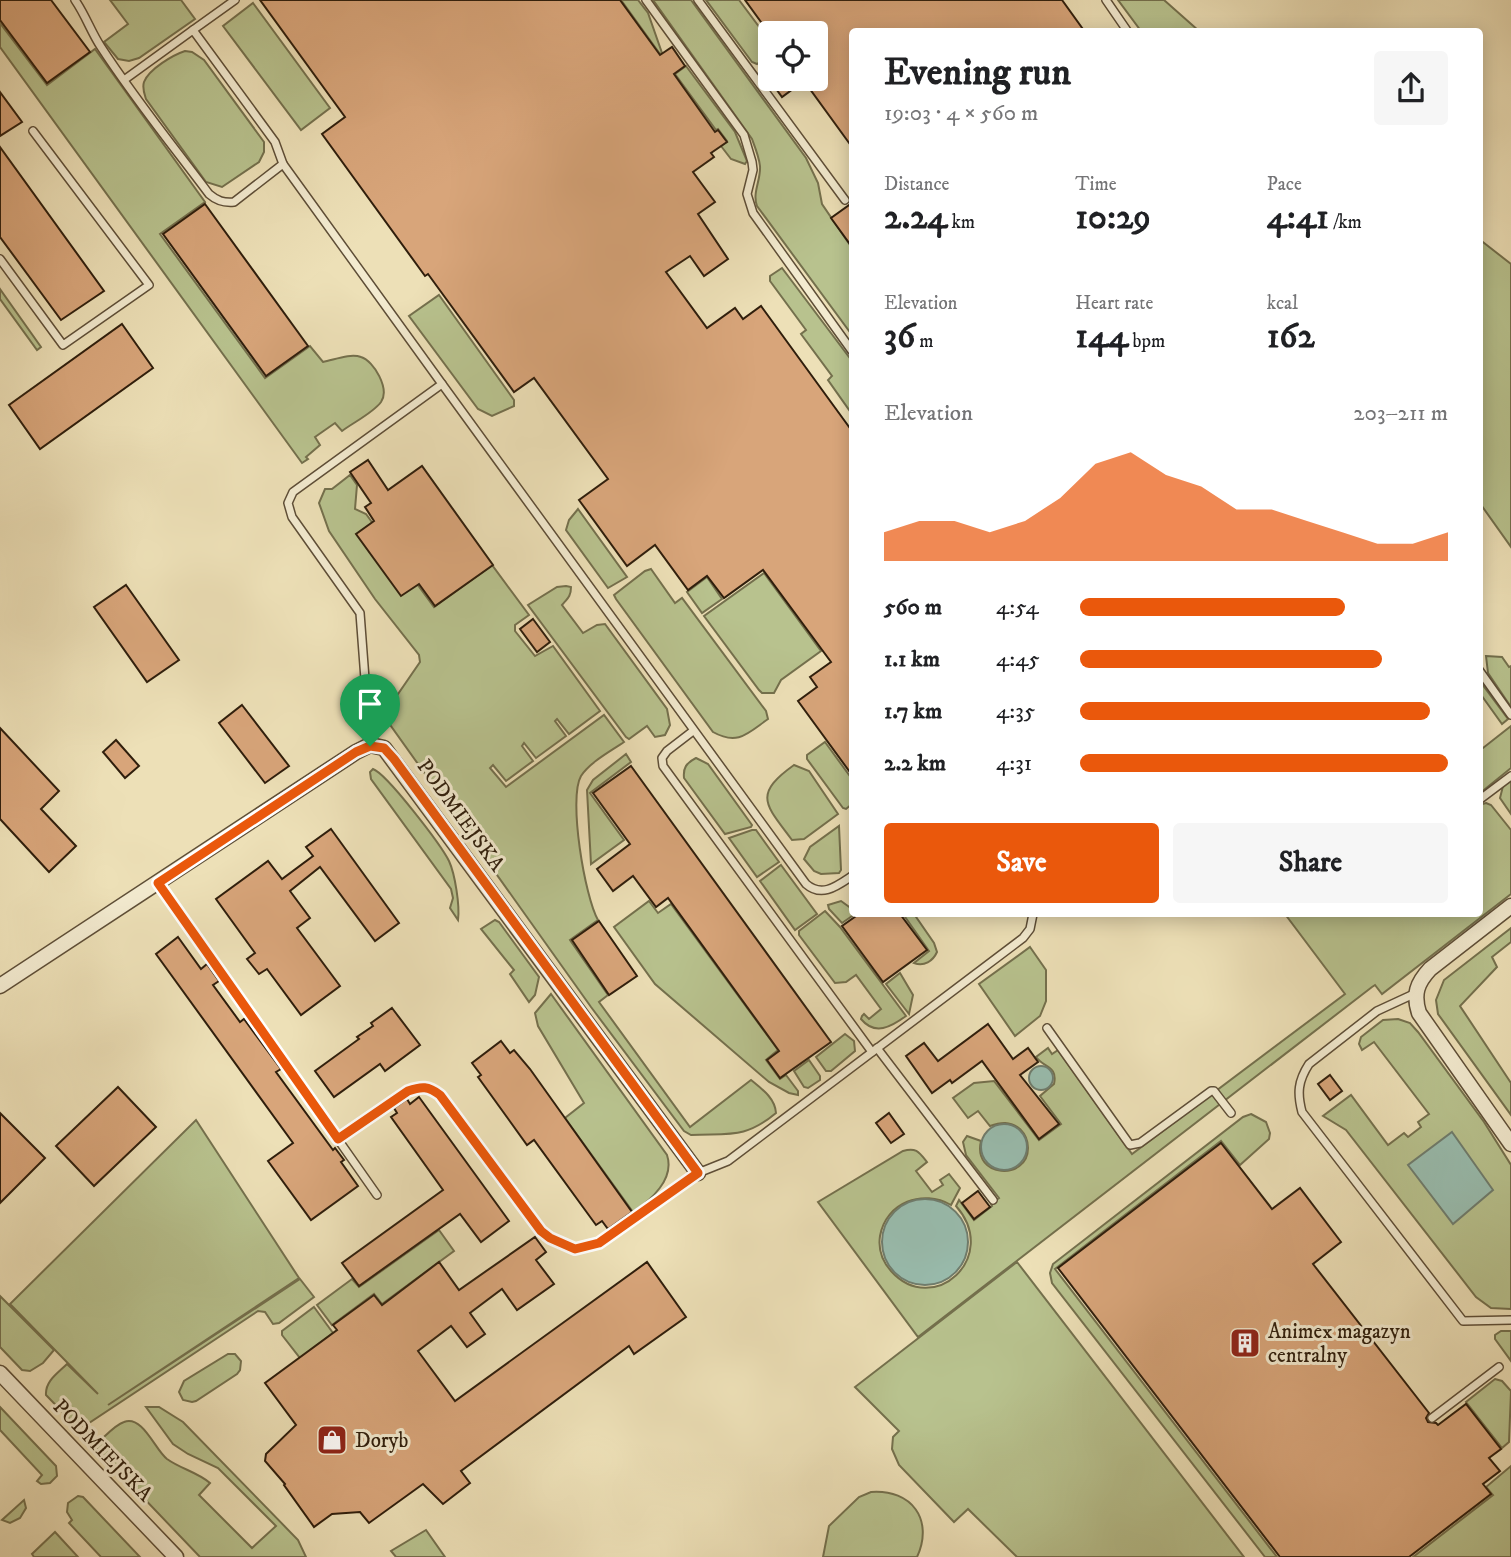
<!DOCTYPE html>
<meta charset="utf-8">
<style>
:root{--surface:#fff;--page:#f6f6f6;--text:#202124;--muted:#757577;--accent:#ea580c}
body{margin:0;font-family:"IM FELL DW Pica",serif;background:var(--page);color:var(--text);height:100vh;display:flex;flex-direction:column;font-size:26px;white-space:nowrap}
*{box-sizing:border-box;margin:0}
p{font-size:23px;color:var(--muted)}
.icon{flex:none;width:38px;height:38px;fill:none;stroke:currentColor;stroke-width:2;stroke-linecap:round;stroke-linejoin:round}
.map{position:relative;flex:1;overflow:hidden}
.side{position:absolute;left:849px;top:28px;width:634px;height:889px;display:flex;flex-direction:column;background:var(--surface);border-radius:7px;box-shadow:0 4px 18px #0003}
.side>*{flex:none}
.fabs{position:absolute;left:758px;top:21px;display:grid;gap:14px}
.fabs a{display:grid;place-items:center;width:70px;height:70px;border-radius:7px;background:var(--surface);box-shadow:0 4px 18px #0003;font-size:35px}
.pin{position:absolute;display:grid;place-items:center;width:60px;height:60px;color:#fff;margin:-72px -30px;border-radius:50% 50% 50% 0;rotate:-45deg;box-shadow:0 0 7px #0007}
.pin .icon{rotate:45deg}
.round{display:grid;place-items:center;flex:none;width:74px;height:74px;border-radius:7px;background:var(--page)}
.head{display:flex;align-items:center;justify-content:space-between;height:119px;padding:0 35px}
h1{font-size:38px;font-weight:700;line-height:52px}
.stats{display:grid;grid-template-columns:repeat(3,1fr);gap:10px;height:119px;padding:7px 35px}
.stats div{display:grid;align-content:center}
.stats b{font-size:35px;font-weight:700}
.stats small{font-size:19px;font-weight:400}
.stats p{font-size:19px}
.chart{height:196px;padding:14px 35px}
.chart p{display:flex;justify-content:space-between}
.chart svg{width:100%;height:126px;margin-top:7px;fill:var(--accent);opacity:.7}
.button{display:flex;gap:14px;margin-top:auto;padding:14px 35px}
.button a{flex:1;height:80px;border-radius:7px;background:var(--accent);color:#fff;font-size:28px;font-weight:700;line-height:80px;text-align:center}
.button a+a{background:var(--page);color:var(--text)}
ul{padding:0 35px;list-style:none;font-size:23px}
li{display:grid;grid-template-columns:112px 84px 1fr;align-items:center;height:52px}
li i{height:18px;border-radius:9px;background:var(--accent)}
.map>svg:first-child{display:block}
.green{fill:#b8c28e;stroke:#74704d;stroke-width:2}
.water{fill:#99bdaf;stroke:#6f7d6e;stroke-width:2}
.building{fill:#d8a57a;stroke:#2f1e0c;stroke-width:2}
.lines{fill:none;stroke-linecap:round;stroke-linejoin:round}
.lane-casing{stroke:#5e4e37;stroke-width:10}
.street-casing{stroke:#5e4e37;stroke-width:17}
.lane{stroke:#f3ebd0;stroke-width:7}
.street{stroke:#f3ebd0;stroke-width:14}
.route-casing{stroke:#fff;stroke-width:14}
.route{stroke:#ea580c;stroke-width:9}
.labels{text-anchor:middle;stroke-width:6;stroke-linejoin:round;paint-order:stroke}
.street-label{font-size:21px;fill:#2f1e0c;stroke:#f3ebd0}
.poi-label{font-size:21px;fill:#2f1e0c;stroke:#f3ebd0;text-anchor:start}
</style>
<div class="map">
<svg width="1511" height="1557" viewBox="0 0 1511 1557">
<rect width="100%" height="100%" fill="#ede0b7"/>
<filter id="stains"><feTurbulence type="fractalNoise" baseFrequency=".00286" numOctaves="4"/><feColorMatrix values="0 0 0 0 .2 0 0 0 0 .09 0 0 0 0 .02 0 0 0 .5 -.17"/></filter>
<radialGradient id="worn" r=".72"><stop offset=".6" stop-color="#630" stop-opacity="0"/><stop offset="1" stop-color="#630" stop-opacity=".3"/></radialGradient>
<g class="green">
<path d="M110,0H181L195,19L139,58L129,61L118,59L104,42L128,24Z"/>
<path d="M621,0H638L648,13L662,53L660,54Z"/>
<path d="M653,0H691L806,158L818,183L822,204L852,248V335L757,206C752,193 761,180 760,166C759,157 755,147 752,139Z"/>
<path d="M706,0H739L769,40L765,45L770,55L757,64L752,62Z"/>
<path d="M1118,0H1164L1199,31H1141Z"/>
<path d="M253,3L330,108L301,130L223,26Z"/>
<path d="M0,23L47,85L95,49L205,202L160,234L265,378L310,346L323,362C334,360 350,353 361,357C374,361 390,389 381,402C373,413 354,422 342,431L335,423L315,437L320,445L306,457L308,459L302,463L0,47Z"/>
<path d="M185,51L192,52L204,60L264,142V152L259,162L222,187L206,182L146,99C144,93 142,88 144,82C149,69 173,55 185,51Z"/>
<path d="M686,66L735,132L747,161L745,164L731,159L721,146L727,141L718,129L716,130L675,74Z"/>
<path d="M1479,239L1511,264V547L1479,502Z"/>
<path d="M782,268L852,361V414L828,380L832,376L801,334L806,330L770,281V276Z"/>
<path d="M0,289L41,347L37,350L0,299Z"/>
<path d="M439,295L514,400V406L492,416L478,409L409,316Z"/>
<path d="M350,475L357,485L355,509L366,514L434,607L492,565L529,615L515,625V631L535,656L553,646L600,711L569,734L557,719L555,721L566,736L536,758L524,743L522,746L533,761L506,781L493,765L490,768L506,787L604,715L624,742C611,751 590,762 581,776C568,798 585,898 598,920L570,940L608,995L599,1002L690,1127L751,1080C762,1089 775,1098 776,1113C745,1139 729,1133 691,1135L684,1131L591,1007L386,719L385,713L420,662L419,655L375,599L329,531L319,503L325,489H332Z"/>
<path d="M578,509L627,577L608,588L566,530L569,520Z"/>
<path d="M651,569L675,603L682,598L766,711L768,719C748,733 738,746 713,732L616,599L614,595L645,571Z"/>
<path d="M764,573L821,651L781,680L774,693H762L759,690L704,616Z"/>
<path d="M707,577L722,599L702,613L687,592Z"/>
<path d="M566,586L571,587C571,596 568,598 562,605L583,633L597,625L605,624L667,709L670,725L665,735L655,737L647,726L629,739L626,737L528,605L557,587Z"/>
<path d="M1486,656L1502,657L1509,667L1511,666V707L1488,673Z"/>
<path d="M1479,680L1508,719L1502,724L1479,692Z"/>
<path d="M1511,726V768L1479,794V744L1483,748Z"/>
<path d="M825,742L852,779V804L846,809L843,808L807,759V755Z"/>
<path d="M626,754L631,762L590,793L624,840L591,864L587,790L593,780Z"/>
<path d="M696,758L708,764L752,825L751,827L725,834L684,778C683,768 686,763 696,758Z"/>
<path d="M794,765L809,771L838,814L804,839L792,840C766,805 752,795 794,765Z"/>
<path d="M373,769C387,774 441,845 449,861C455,874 460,906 458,920L450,908L453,898L451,889L371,779L370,772Z"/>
<path d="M1511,780V814L1500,798L1503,786Z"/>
<path d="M1486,803L1491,805L1511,830V894L1382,994L1375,985L1372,987L918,1337L818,1202L903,1151C916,1147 919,1152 927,1162L916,1171L932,1192L943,1185L940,1180L949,1174L960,1188L951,1205C923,1189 886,1202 880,1236C878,1249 882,1261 891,1271C933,1318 1001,1257 956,1206L959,1200L974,1220L992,1206L991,1204L999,1198L966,1155L963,1142L967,1136L981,1141C972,1178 1028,1181 1028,1148C1028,1140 1026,1135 1020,1129C1010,1121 1001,1122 990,1126L978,1111L968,1118L953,1098L974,1083L994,1081L1039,1140L1061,1124L1040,1096L1054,1084C1058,1066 1044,1068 1036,1057L1048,1048L1052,1054L1058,1050L1132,1154L1345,994L1285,914H1479V805Z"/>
<path d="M839,826L841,870L839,873L821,874L814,871L804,859L810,847Z"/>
<path d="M752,830H756L779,862L757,877L729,838Z"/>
<path d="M781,865L817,914L795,930L760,881Z"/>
<path d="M649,901L658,913L671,904L778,1050L766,1060L780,1079L786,1075L798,1091V1095L789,1093L769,1082L655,984L614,927Z"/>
<path d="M841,901L852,909V914H855L842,923L829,909L828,905Z"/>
<path d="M825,911L840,927L906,1016C891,1027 875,1036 861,1019L862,1016L864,1014L869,1019L881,1009L856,975L846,982L835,983L799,935V931Z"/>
<path d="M903,914H914L934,943L937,952C933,961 924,967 914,963L929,951Z"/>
<path d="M495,920L499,922L539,977L535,995L529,1002L510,974L514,970L481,929Z"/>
<path d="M1511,928V942L1492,957L1497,967L1460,1006L1511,1083V1115L1438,1014L1436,1000L1444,980Z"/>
<path d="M1030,947L1046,970V1001L1040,1016L1015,1036L979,984Z"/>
<path d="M900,973L913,995L909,1014L886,984Z"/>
<path d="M551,994L667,1155C675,1179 651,1200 633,1212L565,1118L584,1103L538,1026L535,1013Z"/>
<path d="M1398,1019L1410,1023L1418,1032L1484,1122L1511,1165V1309L1491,1308L1476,1297L1346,1130L1323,1116L1351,1095L1388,1145L1404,1133L1408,1137L1421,1127L1418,1122L1429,1114L1374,1042L1362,1050L1359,1044L1361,1037L1383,1020Z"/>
<path d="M845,1034L854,1041L855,1051L831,1071H826L816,1057Z"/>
<path d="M809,1060L820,1076V1080L808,1088L804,1087L794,1071Z"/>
<path d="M1251,1114L1266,1122L1270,1133L1269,1139L1240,1165L1221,1141L1055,1269L1277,1557H1265L1052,1283L1050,1273L1053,1264L1243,1117Z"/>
<path d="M196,1120L299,1278L108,1405L300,1279L314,1297L279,1323L273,1324L265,1312L258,1311L86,1425L76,1426L46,1395C45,1381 58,1373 67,1364L98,1394L10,1304Z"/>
<path d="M439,1230L454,1251L382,1304L374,1294L332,1325L317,1305L352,1279L359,1287Z"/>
<path d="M1017,1262L1244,1557H1017L968,1509L954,1522L899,1465L892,1449L893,1437L899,1431L855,1387Z"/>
<path d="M0,1296L54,1350L43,1363L30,1371L22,1370L0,1347Z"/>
<path d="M314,1307L333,1333L300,1358L282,1335V1331Z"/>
<path d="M1501,1331H1511V1361L1495,1339V1335Z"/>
<path d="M228,1354H235L241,1361L240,1370L237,1374L196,1401L192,1402L183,1400L179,1392L184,1381Z"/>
<path d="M1495,1379L1502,1381L1511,1391L1509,1442L1502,1448L1466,1402Z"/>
<path d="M0,1407L56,1466L57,1476L50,1483L41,1484L37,1481L42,1475L0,1430Z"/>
<path d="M146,1407H159L183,1422L298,1540L306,1557H200L94,1446C103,1439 114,1425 124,1422C143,1415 155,1450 167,1459C181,1469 197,1472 210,1483L199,1495L252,1548L276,1526L218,1468L188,1454L173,1444Z"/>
<path d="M1511,1466V1557H1413L1493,1495L1486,1487Z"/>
<path d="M871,1492C912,1489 934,1520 917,1557H823L829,1526L859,1497Z"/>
<path d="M78,1496L83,1497L140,1557H101L69,1523L72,1520L67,1512L68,1503Z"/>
<path d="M24,1500L26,1508L20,1518L10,1523L2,1520Z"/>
<path d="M426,1530L445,1557H396L391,1551Z"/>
<path d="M55,1532L78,1557H34L32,1554Z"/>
</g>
<g class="water">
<circle cx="1041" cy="1078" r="12"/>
<circle cx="1004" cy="1147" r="23"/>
<path d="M1452,1132L1493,1190L1453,1224L1408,1165Z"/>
<circle cx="925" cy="1242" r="43"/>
</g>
<g class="building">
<path d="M0,0H51L90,52L47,83L0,20Z"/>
<path d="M260,0H620L660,55L672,47L685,66L674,74L715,132L718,130L727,142L711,153L714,157L693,172L715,202L698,214L728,259L704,276L690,256L666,272L707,328L735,308L743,319L761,306L852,431V775L798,701L817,687L810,677L831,662L763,570L724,598L707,576L688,590L655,545L627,566L579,500L608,479L534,378L514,392L428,274L425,276L322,134L345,117Z"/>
<path d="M745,0H1062L1085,32H852V147L804,81L782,97L769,79H816V33H769Z"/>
<path d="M0,92L22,122L0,136Z"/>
<path d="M0,147L104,291L61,320L0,237Z"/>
<path d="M852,203V247L831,218Z"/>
<path d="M205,204L308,346L266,376L163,234Z"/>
<path d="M122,324L153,368L40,449L9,405Z"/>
<path d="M368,460L388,490L422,466L493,565L435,606L419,584L401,596L356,534L374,521L365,507L371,503L350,472Z"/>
<path d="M126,585L179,660L147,682L94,607Z"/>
<path d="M533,619L550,642L537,652L520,629Z"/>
<path d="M242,705L289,766L265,783L219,723Z"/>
<path d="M0,728L59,791L41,809L76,846L49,872L0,819Z"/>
<path d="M116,740L139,766L125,778L103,752Z"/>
<path d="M631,766L831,1042L780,1078L767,1060L779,1051L668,898L656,907L633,876L613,891L597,869L630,844L593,793Z"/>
<path d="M331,829L399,923L375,941L320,867L290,891L310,918L297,928L340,986L301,1015L267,969L259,974L247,959L255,953L216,899L268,861L282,879L313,856L306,847Z"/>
<path d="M859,914H900L927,950L883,982L842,926Z"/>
<path d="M599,921L637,976L609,995L572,940Z"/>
<path d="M178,937L201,969L207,964L219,981L213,985L240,1022L244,1019L281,1069L276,1072L333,1150L335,1148L344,1160L341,1162L358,1186L311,1220L268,1161L293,1143L156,954Z"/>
<path d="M392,1008L420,1045L385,1071L380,1064L334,1097L315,1071L359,1039L357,1037L373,1026L371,1023Z"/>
<path d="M988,1024L1013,1059L1028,1048L1038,1062L1020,1075L1059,1124L1039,1139L982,1061L952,1083L950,1080L932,1093L906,1056L924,1043L938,1061Z"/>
<path d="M501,1041L510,1053L514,1050L530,1069L632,1212L608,1229L602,1221L596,1225L534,1140L527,1145L478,1077L481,1075L472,1063Z"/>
<path d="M1330,1075L1342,1091L1330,1100L1318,1084Z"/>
<path d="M118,1087L156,1127L94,1186L56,1146Z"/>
<path d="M419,1097L509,1221L481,1242L460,1214L359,1286L342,1263L443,1190L391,1117L397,1113L394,1108L407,1099L410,1104Z"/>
<path d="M0,1113L45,1158L0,1203Z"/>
<path d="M889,1113L904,1134L891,1143L876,1123Z"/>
<path d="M1221,1143L1272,1209L1300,1188L1341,1242L1313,1264L1429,1413L1426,1418L1428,1422L1436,1423L1438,1425L1466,1404L1501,1449L1489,1458L1500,1471L1483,1484L1491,1494L1409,1557H1280L1058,1268Z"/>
<path d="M978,1191L990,1207L974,1219L962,1203Z"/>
<path d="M535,1237L546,1252L536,1260L554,1284L517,1310L502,1289L470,1313L485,1334L467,1347L451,1326L418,1351L455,1401L647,1262L686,1317L634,1354L629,1346L461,1471L470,1483L443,1504L423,1484L369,1523L360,1512L332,1514L314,1527L284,1485L285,1484L265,1461L266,1454L296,1425L265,1383L337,1330L333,1325L374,1295L382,1305L439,1262L459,1290Z"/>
</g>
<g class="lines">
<g class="lane-casing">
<g id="lane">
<path d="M75,0C86,16 91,32 101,47C134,98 173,146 209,194C217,201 224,203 234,202L283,164L275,142L193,30L124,80"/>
<path d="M646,0L744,135L752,162L753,170L747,194L753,213L852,351"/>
<path d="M698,0L845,200"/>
<path d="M1106,0L1128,32"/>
<path d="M193,30L235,0"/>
<path d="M283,164L442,384L293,492L288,503L292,517L360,613L370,745"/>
<path d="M0,259L63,345L149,285L33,131"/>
<path d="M442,384L806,884C822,898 837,886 852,876"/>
<path d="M1479,670L1511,715"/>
<path d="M693,731L667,751L662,758L663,766L872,1052"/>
<path d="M1479,800L1511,776"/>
<path d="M158,883L377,1195"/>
<path d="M1416,993L1377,1011L1309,1064C1298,1081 1297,1093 1302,1112L1463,1321L1511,1320"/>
<path d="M1047,1028L1130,1145L1140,1143L1211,1091H1214L1231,1113"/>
<path d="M877,1048L993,1200"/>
<path d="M338,1139L408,1091C422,1086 428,1086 440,1095L541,1231L550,1238L575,1249L599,1243L698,1173L728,1161L1023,938L1030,929L1033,914"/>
<path d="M1432,1418L1499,1367"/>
</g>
</g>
<g class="street-casing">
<g id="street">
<path d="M1511,906L1430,969C1417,983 1413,994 1419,1013L1511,1144"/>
<path d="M0,986L356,752L370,745L384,748L698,1173"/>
<path d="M0,1373L176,1557"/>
</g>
</g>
<use href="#lane" class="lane"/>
<use href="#street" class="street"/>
</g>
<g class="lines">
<g class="route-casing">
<path id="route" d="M370,746L384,748L394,759L698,1173L599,1243L575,1249L550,1238L541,1231L440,1095C428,1086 422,1086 408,1091L338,1139L158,883L356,752Z"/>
</g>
<use href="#route" class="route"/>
</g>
<defs>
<g id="building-square" transform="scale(1.575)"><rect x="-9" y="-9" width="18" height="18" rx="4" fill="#8f2418" stroke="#f3ebd0"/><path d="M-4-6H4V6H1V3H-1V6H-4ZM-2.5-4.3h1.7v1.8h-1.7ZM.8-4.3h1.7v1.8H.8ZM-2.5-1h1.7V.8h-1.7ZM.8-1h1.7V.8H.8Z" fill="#fff"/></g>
<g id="shop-square" transform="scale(1.575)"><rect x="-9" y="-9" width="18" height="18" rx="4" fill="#8f2418" stroke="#f3ebd0"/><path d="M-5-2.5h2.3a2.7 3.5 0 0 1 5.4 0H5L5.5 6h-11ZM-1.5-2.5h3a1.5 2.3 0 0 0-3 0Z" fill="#fff"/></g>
</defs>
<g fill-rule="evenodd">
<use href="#building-square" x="1245" y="1343"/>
<use href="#shop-square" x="332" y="1440"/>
</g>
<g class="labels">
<g class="street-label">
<text transform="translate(461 815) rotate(54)" y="7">PODMIEJSKA</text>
<text transform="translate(103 1450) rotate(46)" y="7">PODMIEJSKA</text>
</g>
<g class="poi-label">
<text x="1268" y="1338">Animex magazyn<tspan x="1268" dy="24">centralny</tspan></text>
<text x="355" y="1447">Doryb</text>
</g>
</g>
<rect width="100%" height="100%" filter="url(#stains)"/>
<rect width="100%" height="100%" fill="url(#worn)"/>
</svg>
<div class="fabs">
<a><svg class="icon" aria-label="locate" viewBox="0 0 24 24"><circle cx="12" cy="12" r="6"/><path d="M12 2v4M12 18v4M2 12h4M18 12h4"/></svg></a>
</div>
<div class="pin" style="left:370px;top:746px;background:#1e9e55"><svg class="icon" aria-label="arrive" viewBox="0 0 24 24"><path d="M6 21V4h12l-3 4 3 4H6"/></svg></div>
<section class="side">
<div class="head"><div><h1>Evening run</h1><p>19:03 · 4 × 560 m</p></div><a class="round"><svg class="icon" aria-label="share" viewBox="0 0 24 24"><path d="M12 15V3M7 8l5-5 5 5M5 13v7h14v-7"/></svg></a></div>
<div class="stats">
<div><p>Distance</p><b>2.24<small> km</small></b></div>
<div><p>Time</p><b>10:29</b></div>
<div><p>Pace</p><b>4:41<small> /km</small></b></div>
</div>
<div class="stats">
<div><p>Elevation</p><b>36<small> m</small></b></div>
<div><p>Heart rate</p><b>144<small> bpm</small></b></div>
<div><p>kcal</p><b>162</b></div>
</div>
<div class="chart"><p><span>Elevation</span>203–211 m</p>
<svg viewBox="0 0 160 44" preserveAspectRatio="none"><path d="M0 44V34L10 30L20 30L30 34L40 30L50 22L60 10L70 6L80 14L90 18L100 26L110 26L120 30L130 34L140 38L150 38L160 34V44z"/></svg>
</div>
<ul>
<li><b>560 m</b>4:54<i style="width:72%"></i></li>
<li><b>1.1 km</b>4:45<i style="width:82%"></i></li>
<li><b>1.7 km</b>4:35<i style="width:95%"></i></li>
<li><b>2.2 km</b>4:31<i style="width:100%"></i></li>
</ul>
<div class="button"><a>Save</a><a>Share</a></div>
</section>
</div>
